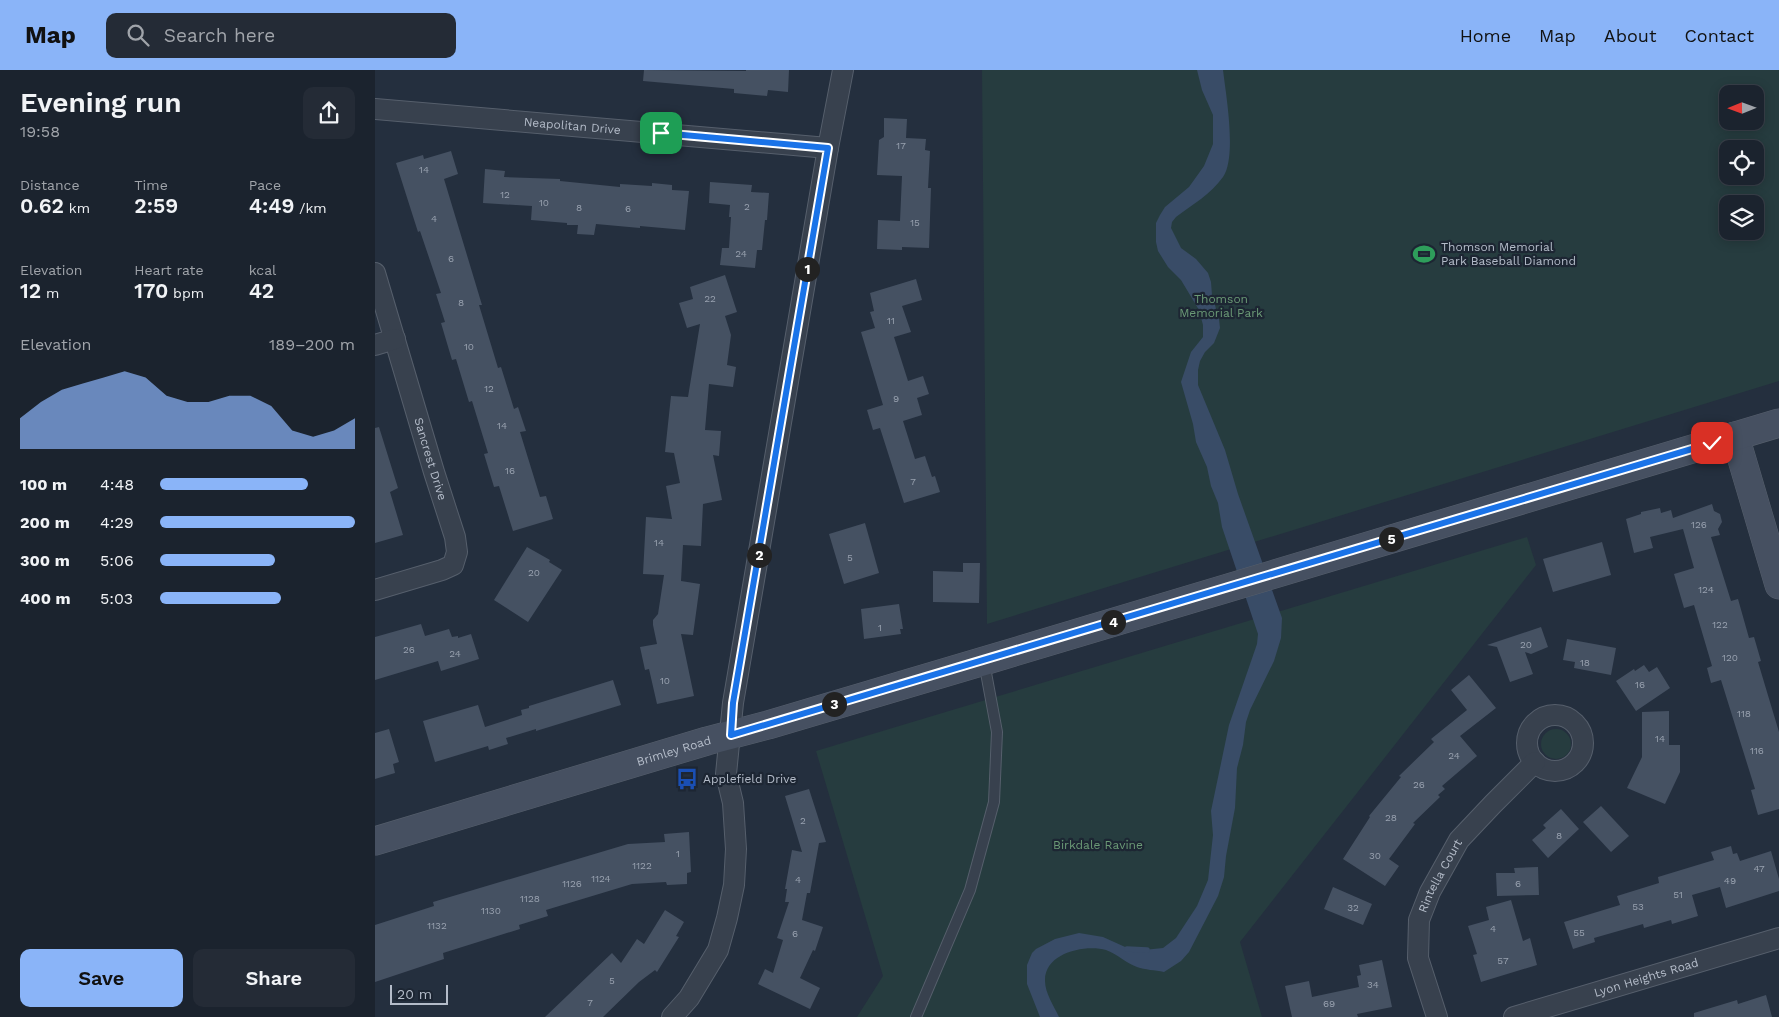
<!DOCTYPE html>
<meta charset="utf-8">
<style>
:root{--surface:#1b232e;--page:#242b36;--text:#f1f3f6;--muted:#a0a4aa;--line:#39404a;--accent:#8ab4f8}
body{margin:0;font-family:"Work Sans",sans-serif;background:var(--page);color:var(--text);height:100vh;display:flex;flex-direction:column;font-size:19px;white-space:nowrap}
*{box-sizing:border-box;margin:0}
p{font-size:16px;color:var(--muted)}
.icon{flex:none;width:28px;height:28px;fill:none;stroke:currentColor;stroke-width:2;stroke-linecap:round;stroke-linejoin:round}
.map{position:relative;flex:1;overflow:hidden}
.drawer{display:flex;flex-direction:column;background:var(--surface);width:375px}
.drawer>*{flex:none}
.needle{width:32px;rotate:269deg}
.controls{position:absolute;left:1344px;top:15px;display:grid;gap:10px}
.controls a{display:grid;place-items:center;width:45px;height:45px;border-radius:10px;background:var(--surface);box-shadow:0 2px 12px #0003,0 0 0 1px var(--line);font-size:25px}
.scale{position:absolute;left:15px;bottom:12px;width:58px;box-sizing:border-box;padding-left:5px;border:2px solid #b4bcc9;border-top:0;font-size:14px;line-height:18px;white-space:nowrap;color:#b4bcc9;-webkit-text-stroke:4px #1d2633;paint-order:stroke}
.pin{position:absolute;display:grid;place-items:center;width:42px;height:42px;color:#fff;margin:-21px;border-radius:10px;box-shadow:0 2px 8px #0006}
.km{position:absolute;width:25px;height:25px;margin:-12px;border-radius:50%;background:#222;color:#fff;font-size:14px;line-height:25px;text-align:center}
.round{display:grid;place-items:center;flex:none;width:52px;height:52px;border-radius:10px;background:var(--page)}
.summary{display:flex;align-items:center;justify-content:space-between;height:85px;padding:0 20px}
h1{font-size:28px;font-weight:600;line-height:38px}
.metrics{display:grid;grid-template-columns:repeat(3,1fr);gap:8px;height:85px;padding:5px 20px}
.metrics div{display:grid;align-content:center}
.metrics b{font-size:21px;font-weight:600}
.metrics small{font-size:14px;font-weight:400}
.metrics p{font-size:14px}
.chart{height:140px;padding:10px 20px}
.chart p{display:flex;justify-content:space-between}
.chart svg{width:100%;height:90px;margin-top:5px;fill:var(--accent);opacity:.7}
.primary-button{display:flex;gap:10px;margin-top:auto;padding:10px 20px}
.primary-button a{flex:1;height:58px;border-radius:10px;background:var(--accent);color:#111;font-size:20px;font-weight:600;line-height:58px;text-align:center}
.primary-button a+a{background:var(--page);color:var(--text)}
ul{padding:0 20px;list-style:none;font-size:16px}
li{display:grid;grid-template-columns:80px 60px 1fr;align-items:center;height:38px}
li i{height:12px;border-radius:6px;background:var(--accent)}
header{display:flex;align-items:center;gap:30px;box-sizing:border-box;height:70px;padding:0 25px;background:var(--accent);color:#111}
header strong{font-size:24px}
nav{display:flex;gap:28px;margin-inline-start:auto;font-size:18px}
.search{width:350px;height:45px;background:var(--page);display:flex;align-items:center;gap:12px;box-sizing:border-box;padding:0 18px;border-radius:10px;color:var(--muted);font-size:19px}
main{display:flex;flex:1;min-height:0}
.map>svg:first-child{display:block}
.green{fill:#263c3f;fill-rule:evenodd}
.water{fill:#394c67}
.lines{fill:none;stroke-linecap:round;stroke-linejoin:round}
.stream{stroke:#394c67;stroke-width:5.5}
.building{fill:#455162}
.lane-casing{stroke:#565f6c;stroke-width:12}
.street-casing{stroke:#565f6c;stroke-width:22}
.secondary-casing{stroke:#565f6c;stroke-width:29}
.lane{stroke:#38414e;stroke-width:10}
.street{stroke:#38414e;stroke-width:20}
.secondary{stroke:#465061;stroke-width:28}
.route-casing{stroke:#fff;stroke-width:10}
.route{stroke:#1a73e8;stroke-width:6}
.labels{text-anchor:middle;stroke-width:4.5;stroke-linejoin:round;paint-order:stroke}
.number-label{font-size:10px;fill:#98a1af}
.street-label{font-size:12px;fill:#b4bcc9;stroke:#1d2633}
.poi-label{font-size:12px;fill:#b4bcc9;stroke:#1d2633;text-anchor:start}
.park-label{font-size:12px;fill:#6b9a76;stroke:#1d2633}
</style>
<header>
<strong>Map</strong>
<div class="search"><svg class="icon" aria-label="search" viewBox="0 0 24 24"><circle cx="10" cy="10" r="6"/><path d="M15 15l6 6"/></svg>Search here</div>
<nav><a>Home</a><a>Map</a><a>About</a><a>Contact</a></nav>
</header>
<main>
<section class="drawer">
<div class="summary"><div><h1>Evening run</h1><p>19:58</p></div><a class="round"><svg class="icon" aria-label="share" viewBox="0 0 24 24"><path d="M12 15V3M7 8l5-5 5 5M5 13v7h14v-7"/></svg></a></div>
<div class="metrics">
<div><p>Distance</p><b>0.62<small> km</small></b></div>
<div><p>Time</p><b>2:59</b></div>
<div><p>Pace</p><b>4:49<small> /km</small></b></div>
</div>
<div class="metrics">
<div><p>Elevation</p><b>12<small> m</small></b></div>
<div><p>Heart rate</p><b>170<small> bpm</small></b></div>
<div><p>kcal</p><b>42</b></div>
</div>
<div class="chart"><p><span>Elevation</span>189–200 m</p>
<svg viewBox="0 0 160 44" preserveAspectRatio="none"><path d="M0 44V29L10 21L20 15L30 12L40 9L50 6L60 9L70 18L80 21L90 21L100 18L110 18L120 23L130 35L140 38L150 35L160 29V44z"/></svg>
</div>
<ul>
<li><b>100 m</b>4:48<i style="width:76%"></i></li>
<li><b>200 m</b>4:29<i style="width:100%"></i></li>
<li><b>300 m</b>5:06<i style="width:59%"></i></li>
<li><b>400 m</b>5:03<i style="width:62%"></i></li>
</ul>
<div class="primary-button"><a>Save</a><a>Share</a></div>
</section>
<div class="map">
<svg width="1404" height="947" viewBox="0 0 1404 947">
<rect width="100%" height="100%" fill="#242f3e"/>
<g class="green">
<path d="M607,0H1404V311L612,554ZM1352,24H1380V51H1352ZM1352,79H1380V106H1352ZM1352,134H1380V161H1352Z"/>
<path d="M1152,467L1161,495L865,872L887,947H482L508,906L441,681Z"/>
<circle cx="1181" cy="674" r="15"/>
</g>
<path class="water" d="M822,0H848C851,25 862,87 848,107C836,124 817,135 801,147L797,152L796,158L806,178L821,189L833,203L836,212L837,225L844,249L845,258L839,273L830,282L825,291L823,300V315L850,380L863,424L907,548L906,568L899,591L875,640L871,652L868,675L862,698L860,738L851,786L849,807L843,826L814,882L806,891L789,902C780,900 770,900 762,897C751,893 742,884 731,880C710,874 669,883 670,911C670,923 679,936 684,947H665L652,914V895L657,883L661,879L680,869L704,863L728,867L759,881L788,878L801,868L822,836L833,810L838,765L836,741L854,655L882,574L883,564L847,457L843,433L836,416L832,397L821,372L818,354L806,312L816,282L828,267V255L824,240L806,210L793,197L783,181L781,172V153L785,145L790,137L814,117L829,96L838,74V45L827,20Z"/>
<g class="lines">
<path class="stream" d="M752,879L772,880"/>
</g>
<g class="building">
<path d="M269,0L371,1V0H414L413,22L393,20L392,26L359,23V19L268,11Z"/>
<path d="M509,48L532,49L531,68L551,69L550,80L555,81L553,118H556L554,178L527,177V180L502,179L503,150L525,151L527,106L502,105L504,70L509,67Z"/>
<path d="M76,81L83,104L69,109L107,235H104L120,288L123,298L126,297L139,339L143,337L151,361L145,362L165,427L171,426L178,449L138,461L124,416L119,417L109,384L113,383L97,331L94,332L81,289L77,290L66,253L70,252L61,224L66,223L45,161L43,162L21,93L48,85L49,89Z"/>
<path d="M110,99L130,101L129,107L185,109V111L245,117V114L277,116V113L297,115V120L314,121L310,160L265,156V158L221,154L219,165L202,164L203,155H192V153L156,150L157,136L108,133Z"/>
<path d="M335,112L377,115L376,122L394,123L392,150H390L387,180H382L380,198L345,195L347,178H354L356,147H354L355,135L334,133Z"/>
<path d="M350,205L362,242L350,246L356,265L352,295L361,297L358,317L334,314L330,360L346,361L344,386L338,385L347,430L328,434L326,476L308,475L306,511L325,514L318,565L306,564L319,626L282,634L274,599L270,600L265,577L282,574L278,555V550L283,544L289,505L268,504L271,447L297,449L291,416L305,413L299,383L290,382L296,326L313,327L325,254L312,258L304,233L318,229L315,217Z"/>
<path d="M541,209L547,230L527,236L536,262L519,267L533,311L548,306L554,324L542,328L547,345L528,351L540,389L550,386L557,407L560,406L565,422L529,433L505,358L498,360L492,340L508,335L486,262L500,258L495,242L499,241L495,223Z"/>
<path d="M4,357L23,418L15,422L28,465L0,473V358Z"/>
<path d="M1337,434L1339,441L1345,444L1347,452L1343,459L1345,465L1336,467L1356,531L1363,529L1374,568L1379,567L1386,591L1383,592L1404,662V739L1383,745L1376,720L1380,719L1346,610L1336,613L1332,598L1337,596L1319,535L1309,538L1299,504L1319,498L1308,459L1275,467L1278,478L1259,483L1251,449L1266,444V442L1285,438L1286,443L1296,440L1298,448Z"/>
<path d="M490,453L504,503L469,514L454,464Z"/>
<path d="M1227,472L1236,505L1178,522L1168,489Z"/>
<path d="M152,477L175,490L174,492L187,500L153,552L119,530Z"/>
<path d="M588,493H605L604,533L558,532V501L588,502Z"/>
<path d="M524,534L528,559H525L526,564L489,569L486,539Z"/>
<path d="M46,554L50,566L74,559L77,567L83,566V568L96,564L104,589L66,601L63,591L0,610V567Z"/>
<path d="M1166,557L1173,577L1156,584L1150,582L1158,604L1135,612L1122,577L1112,575Z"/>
<path d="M1192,569L1241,578L1236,605L1199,598L1200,592L1188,590Z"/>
<path d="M1269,595L1274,602L1282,597L1295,618L1261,641L1241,611L1259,599L1260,601Z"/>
<path d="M1094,605L1121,638L1085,666L1102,686L1067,716L1070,719L1063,725L1065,727L1038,753L1040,754L1014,789L1024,796L1010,816L968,789L995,747L994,746L1026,707L1024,706L1059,672L1056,669L1092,640L1076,620Z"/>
<path d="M238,610L246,635L161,661V659L131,668L133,674L114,680L113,676L60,692L48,651L103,635L110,657L147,645L146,640L154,638V636Z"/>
<path d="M1294,641V675H1305V702L1290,734L1252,718L1267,687V642Z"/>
<path d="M14,659L24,692L18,694L20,703L0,709V663Z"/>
<path d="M434,719L451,772L444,773L435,823H432L427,850L448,857L440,881L438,880L425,908L445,918L435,939L383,914L390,899L398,903L408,870L402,868L414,832H410L412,819H410L417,780L427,782L410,726Z"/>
<path d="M1226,736L1254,766L1236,782L1208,752Z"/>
<path d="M1186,739L1204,759L1173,788L1157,770L1171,758L1168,755Z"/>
<path d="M314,762L316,802L312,803V814L292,815L291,812L257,814L171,840L173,846L144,855L145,859L68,883L69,889L0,912V855L59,836L58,832L253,774L290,772L289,764Z"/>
<path d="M1356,776L1358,784L1362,783L1365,791L1396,781L1404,809V821L1351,838L1345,817L1317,825L1323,846L1297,854L1296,850L1269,858L1268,854L1219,868L1220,872L1198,879L1189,852L1245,835L1242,826L1284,813L1283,807L1339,790L1336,782Z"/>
<path d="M1163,797L1164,825L1122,826L1121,803H1140L1139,798Z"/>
<path d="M958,817L997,834L988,855L949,839Z"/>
<path d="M1136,830L1148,871L1155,868L1162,895L1106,912L1098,885L1102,884L1093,856L1114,850L1111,837Z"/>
<path d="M290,840L309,852L301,866L304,867L282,902L280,900L264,912L228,947H170L237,883L246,893L262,869L269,874Z"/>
<path d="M1007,890L1017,937L982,944L983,947H917L910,916L934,911L937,927L984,917L982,906L986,905L984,895Z"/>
<path d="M1391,925L1397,947H1319V943L1362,930L1363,934Z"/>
</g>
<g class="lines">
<g class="lane-casing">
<path id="lane" d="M541,947L595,820L619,732L622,662L609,592"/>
</g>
<g class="street-casing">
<g id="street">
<path id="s1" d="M0,39L453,78"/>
<path id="s2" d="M0,203L59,402L80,467L82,482L78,495L67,500L0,520"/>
<path d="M0,275L20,269"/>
<circle cx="1180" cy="673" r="28"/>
<path d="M297,947L314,928L343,880L352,848L359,815L361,779L358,733L351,704L358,633L453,78L468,0"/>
<path id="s3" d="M1062,947L1043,888L1044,850L1055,822L1084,770L1118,734L1160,692"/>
<path id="s4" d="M1139,947L1404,868"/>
</g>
</g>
<g class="secondary-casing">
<g id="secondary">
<path d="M1360,366L1404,515"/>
<path id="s5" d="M0,771L332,671L393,655L609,591L1404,353"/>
</g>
</g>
<use href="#lane" class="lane"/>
<use href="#street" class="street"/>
<use href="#secondary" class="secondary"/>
</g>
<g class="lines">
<g class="route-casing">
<path id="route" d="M286,63L453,78L358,633L356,665L1337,373"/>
</g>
<use href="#route" class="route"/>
</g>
<defs>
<g id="stadium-bare" transform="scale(1.725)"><path d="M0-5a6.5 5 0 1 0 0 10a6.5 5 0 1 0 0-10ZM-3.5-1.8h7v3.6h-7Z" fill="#2e9e5b" stroke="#1d2633" stroke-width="2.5" paint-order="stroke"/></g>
<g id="bus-bare" transform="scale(1.725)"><path d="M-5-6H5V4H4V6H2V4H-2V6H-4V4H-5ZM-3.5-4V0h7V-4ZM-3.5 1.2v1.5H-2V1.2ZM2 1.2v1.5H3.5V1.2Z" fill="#1a4fb4" stroke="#1d2633" stroke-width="2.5" paint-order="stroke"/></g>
</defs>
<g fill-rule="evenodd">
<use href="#stadium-bare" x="1049" y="184"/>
<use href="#bus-bare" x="312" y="709"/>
</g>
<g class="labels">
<g class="number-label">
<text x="526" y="79">17</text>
<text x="49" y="103">14</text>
<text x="130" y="128">12</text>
<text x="169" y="136">10</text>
<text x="372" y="140">2</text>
<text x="204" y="141">8</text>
<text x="253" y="142">6</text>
<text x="59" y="152">4</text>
<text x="540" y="156">15</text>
<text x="366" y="187">24</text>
<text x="76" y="192">6</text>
<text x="335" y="232">22</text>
<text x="86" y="236">8</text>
<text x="516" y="254">11</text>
<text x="94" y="280">10</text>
<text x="114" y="322">12</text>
<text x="521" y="332">9</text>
<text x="127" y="359">14</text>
<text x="135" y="404">16</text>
<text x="538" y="415">7</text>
<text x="1324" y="458">126</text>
<text x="284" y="476">14</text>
<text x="475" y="491">5</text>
<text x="159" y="506">20</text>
<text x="1331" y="523">124</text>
<text x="1345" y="558">122</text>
<text x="505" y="561">1</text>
<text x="1151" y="578">20</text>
<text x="34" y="583">26</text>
<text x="80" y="587">24</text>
<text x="1355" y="591">120</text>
<text x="1210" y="596">18</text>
<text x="290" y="614">10</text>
<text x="1265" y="618">16</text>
<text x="1369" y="647">118</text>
<text x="1285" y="672">14</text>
<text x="1382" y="684">116</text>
<text x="1079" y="689">24</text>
<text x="1044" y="718">26</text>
<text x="1016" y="751">28</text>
<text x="428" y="754">2</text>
<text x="1184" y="769">8</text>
<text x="303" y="787">1</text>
<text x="1000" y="789">30</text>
<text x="267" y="799">1122</text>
<text x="1384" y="802">47</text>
<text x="226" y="812">1124</text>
<text x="423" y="813">4</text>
<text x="1355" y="814">49</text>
<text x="197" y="817">1126</text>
<text x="1143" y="817">6</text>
<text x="1303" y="828">51</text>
<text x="155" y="832">1128</text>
<text x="1263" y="840">53</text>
<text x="978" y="841">32</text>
<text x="116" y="844">1130</text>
<text x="62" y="859">1132</text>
<text x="1118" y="862">4</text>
<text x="1204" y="866">55</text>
<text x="420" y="867">6</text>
<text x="1128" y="894">57</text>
<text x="237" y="914">5</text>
<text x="998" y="918">34</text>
<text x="215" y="936">7</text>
<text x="954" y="937">69</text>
</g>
<g class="street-label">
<text dy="4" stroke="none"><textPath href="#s1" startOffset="198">Neapolitan Drive</textPath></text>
<text dy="4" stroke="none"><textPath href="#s2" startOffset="194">Sancrest Drive</textPath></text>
<text dy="4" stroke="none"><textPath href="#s5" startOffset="312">Brimley Road</textPath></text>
<text dy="4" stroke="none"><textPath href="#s3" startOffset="149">Rintella Court</textPath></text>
<text dy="4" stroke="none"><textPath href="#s4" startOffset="138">Lyon Heights Road</textPath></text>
</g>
<g class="poi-label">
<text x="1066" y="181">Thomson Memorial<tspan x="1066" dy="14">Park Baseball Diamond</tspan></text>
<text x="328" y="713">Applefield Drive</text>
</g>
<g class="park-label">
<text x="846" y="233">Thomson<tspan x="846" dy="14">Memorial Park</tspan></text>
<text x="723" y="779">Birkdale Ravine</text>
</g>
</g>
</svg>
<div class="controls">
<a><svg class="needle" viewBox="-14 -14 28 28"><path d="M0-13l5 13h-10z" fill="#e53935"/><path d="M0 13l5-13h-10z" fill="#a0a4aa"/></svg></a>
<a><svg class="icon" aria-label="locate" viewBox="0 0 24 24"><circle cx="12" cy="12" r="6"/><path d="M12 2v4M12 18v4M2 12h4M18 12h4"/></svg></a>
<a><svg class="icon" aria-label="layers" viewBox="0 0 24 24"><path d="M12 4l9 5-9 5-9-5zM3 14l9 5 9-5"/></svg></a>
</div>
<div class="scale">20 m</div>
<div class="pin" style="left:286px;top:63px;background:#1e9e55"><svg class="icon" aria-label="arrive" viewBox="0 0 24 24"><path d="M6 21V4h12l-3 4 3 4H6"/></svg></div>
<div class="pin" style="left:1337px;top:373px;background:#d93025"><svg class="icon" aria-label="check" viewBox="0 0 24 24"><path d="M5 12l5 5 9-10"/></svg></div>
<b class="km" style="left:432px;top:199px">1</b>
<b class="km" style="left:384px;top:485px">2</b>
<b class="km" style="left:459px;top:634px">3</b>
<b class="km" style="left:738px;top:552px">4</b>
<b class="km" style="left:1016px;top:469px">5</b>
</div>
</main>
